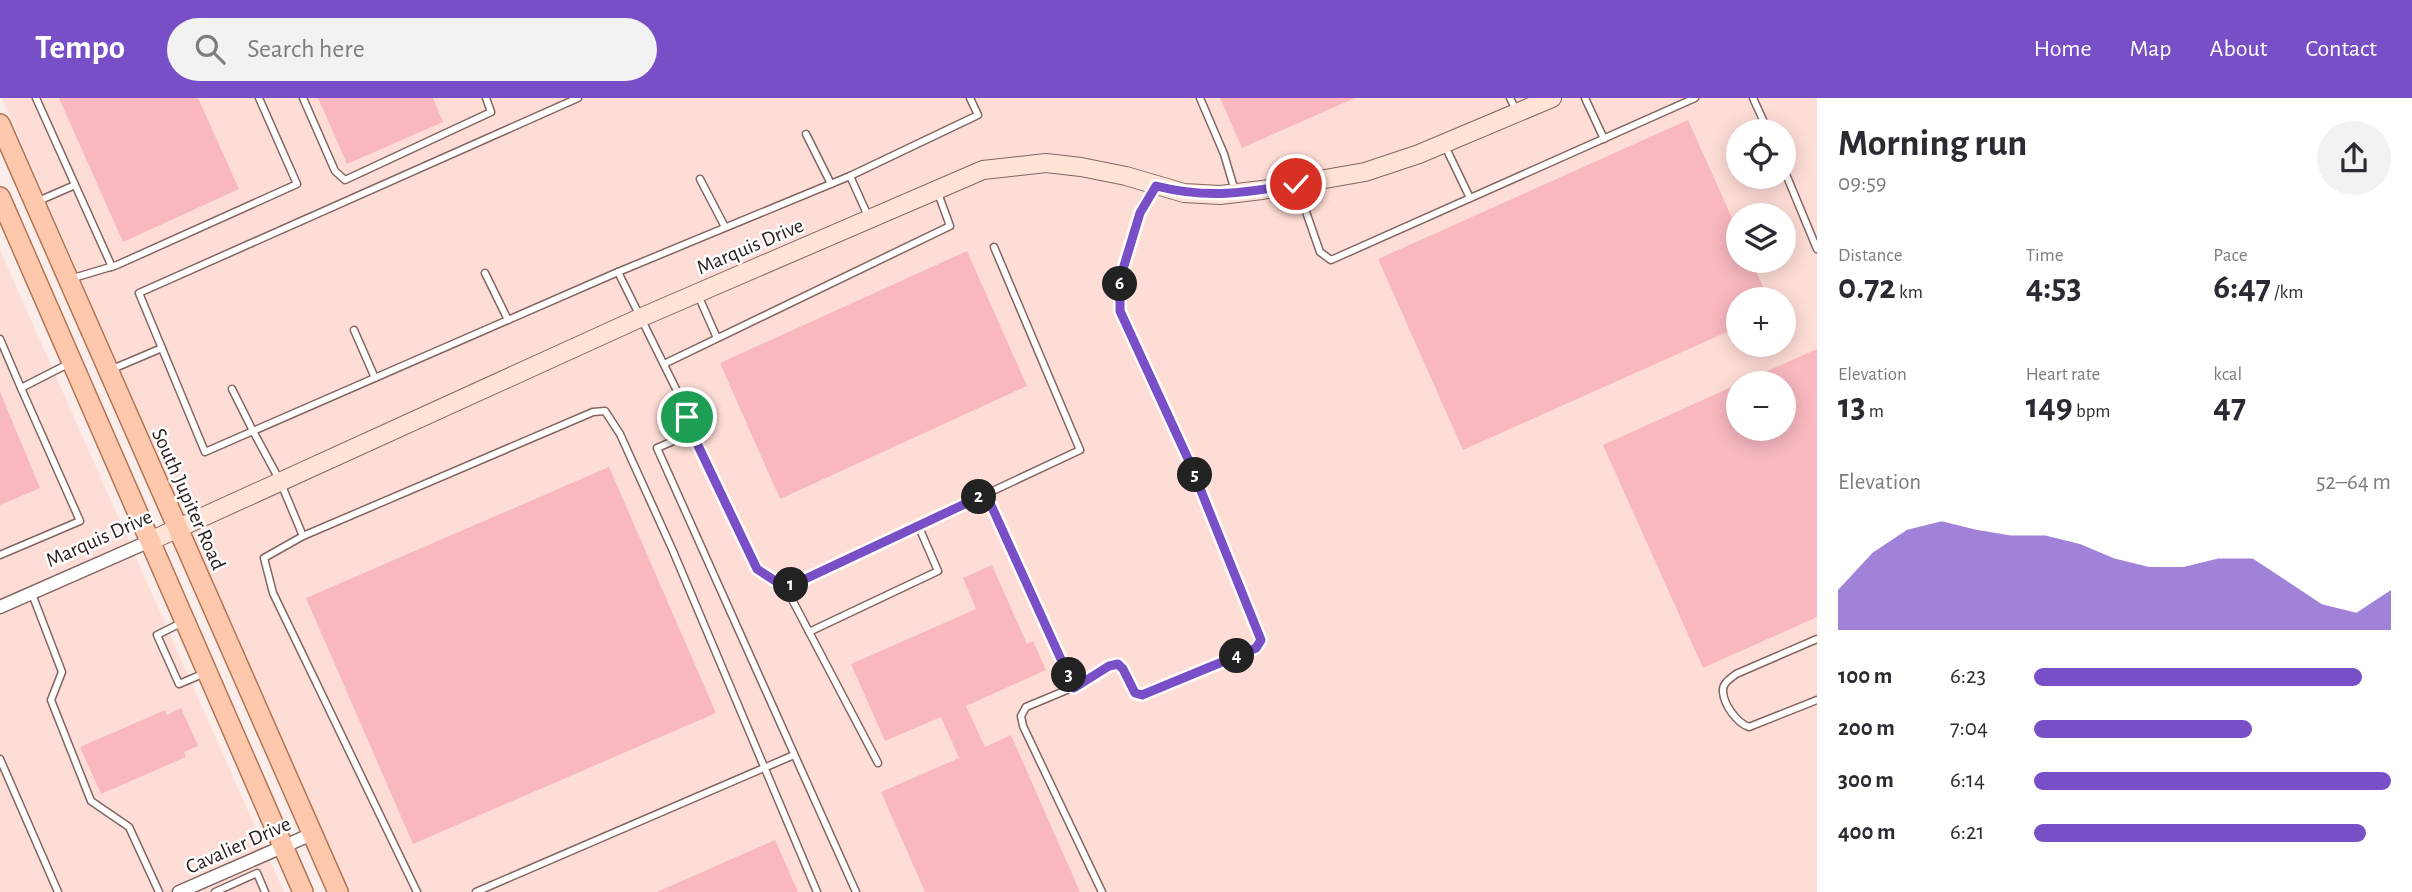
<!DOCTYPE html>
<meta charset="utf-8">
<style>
:root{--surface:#fff;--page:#f2f2f3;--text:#2b2b33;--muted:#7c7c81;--accent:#794fc8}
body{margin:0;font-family:"Alegreya Sans",sans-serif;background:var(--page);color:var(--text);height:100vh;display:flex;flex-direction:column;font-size:26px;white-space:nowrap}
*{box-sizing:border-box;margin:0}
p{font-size:23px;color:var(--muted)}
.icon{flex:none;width:38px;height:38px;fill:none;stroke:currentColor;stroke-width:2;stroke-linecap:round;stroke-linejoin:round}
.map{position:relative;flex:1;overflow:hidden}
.drawer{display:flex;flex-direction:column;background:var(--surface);width:595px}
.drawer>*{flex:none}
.controls{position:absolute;left:1726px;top:21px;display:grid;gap:14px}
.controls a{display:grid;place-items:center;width:70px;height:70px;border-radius:50%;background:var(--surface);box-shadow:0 4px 18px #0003;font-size:35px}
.pin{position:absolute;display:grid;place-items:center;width:60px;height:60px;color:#fff;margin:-30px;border:4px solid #fff;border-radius:50%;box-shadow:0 2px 7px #0007}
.km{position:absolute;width:35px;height:35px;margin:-18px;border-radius:50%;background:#222;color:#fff;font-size:19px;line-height:35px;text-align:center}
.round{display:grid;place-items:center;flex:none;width:74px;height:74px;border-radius:37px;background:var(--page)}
.headline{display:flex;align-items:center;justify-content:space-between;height:119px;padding:0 21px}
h1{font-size:38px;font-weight:700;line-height:52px}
.metrics{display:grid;grid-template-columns:repeat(3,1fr);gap:10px;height:119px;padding:7px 21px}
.metrics div{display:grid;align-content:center}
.metrics b{font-size:35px;font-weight:700}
.metrics small{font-size:19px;font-weight:400}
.metrics p{font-size:19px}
.chart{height:196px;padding:14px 21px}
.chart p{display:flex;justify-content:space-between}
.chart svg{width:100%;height:126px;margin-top:7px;fill:var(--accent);opacity:.7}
ul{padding:0 21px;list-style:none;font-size:23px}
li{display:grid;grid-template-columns:112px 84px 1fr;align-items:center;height:52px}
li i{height:18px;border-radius:9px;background:var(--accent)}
header{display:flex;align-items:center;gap:42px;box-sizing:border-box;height:98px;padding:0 35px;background:var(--accent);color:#fff}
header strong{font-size:33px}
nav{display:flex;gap:38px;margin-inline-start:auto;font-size:24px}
.search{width:490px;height:63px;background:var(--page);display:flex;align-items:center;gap:18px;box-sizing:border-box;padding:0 24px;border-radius:38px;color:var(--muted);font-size:26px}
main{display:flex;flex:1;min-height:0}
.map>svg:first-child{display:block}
.built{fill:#ffddd7;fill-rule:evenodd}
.building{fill:#f9b8c0}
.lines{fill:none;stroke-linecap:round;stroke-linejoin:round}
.lane-casing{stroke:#836661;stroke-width:9}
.street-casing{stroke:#836661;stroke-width:15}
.secondary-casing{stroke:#836661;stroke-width:20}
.primary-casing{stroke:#b37557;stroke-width:22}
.lane{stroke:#fff;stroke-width:6}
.street{stroke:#fff;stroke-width:12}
.secondary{stroke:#fee3d6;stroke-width:18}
.primary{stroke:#fdc8ac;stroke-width:19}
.route-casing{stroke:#fff;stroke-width:14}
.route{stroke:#794fc8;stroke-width:9}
.labels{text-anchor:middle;stroke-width:5;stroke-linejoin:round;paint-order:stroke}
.street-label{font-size:21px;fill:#2c201e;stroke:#fefefe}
</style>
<header>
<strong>Tempo</strong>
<div class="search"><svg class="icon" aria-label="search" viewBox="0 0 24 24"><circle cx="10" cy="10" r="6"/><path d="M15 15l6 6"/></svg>Search here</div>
<nav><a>Home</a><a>Map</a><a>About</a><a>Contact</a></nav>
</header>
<main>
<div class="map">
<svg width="1817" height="794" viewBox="0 0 1817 794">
<rect width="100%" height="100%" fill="#fbedea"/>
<g class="built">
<path d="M2,0H1817V794H348ZM1738,33H1783V79H1738ZM1738,117H1783V163H1738ZM1738,201H1783V247H1738ZM1738,285H1783V331H1738Z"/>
<path d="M0,152L284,794H0Z"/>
</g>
<g class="building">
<path d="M59,0H198L239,91L123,144Z"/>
<path d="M318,0H433L443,24L347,66Z"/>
<path d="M1220,0H1355L1242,50Z"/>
<path d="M1688,22L1738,133V163H1751L1769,201H1738V229L1463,352L1378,161Z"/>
<path d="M967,153L1027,288L780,401L720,265Z"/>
<path d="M1817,251V519L1703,570L1603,347L1738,286V331H1783V285H1740Z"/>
<path d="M0,294L40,390L0,407Z"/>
<path d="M609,369L716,615L413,746L306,500Z"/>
<path d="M992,467L1027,546L1033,543L1046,572L966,608L985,649L1011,637L1080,794H925L881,694L959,660L941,619L885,643L851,566L976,511L963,480Z"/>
<path d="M181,610L198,648L184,654L186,659L101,696L80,649L165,612L167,617Z"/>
<path d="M775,742L798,794H657Z"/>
</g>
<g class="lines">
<g class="lane-casing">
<g id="lane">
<path d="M36,0L112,169"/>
<path d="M303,0L335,73L345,82L491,14L486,0"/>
<path d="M1200,0L1224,56L1235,93"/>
<path d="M1510,0L1517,14"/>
<path d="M1585,0L1604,41"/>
<path d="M1753,0L1768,33"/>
<path d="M806,36L831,86"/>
<path d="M1445,48L1470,100"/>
<path d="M1783,69L1817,151"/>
<path d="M850,78L978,17L970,0"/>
<path d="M700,81L725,129"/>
<path d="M1297,88L1320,154L1331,162L1695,0"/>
<path d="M36,104L75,87"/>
<path d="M618,174L850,78L868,118"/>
<path d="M485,175L508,222"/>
<path d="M70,181L117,167L297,86L259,0"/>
<path d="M698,197L717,240"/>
<path d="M354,232L375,280"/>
<path d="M0,241L21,290"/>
<path d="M664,266L950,128L938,95"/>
<path d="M110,272L162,250"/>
<path d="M232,291L253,333L205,354L139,195L578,0"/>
<path d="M692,335L757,471L786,490L1080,352L994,149"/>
<path d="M986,396L1074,589"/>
<path d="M303,438L280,383L253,333L618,174L678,295L692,335L657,350L856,794"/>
<path d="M0,457L80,423L21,290L70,265"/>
<path d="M786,490L878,665"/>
<path d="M32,496L62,574L51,602L91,703L129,729L159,794"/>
<path d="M183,524L157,537L179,586L205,575"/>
<path d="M809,534L938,473L918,427"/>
<path d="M1817,541L1736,576C1730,581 1722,585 1723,594C1724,607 1737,625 1749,629L1817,602"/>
<path d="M0,661L58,794"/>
<path d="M215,794L257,775L265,794"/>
<path d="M417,794L273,495L264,460L303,438L593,314L605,313L620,336L673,453L817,794"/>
<path d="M476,794L794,657"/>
<path d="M1102,794L1023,628L1021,618L1026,609L1074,589L1109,568L1118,566L1123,571L1135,595L1142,597L1256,550L1261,542L1189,363L1120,213V182L1140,115L1155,89"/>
</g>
</g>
<g class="street-casing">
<g id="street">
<path d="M0,509L150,443"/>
<path d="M179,794L312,736"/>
</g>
</g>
<g class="secondary-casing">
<path id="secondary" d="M150,443L642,219L983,72L1046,65L1081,69L1126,78L1184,95L1220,97L1262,92L1365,74L1419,56L1552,0"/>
</g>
<g class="primary-casing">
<g id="primary">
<path d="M0,26L338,794"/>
<path d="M0,99L303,794"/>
</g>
</g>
<use href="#lane" class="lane"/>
<use href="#street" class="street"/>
<use href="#secondary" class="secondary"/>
<use href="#primary" class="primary"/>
</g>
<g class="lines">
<g class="route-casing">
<path id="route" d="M687,319L692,335L757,471L786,490L986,396L1074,590L1109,568L1118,566L1123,571L1135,595L1142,597L1256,550L1261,542L1189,363L1120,213V181L1140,115L1156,88C1207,101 1246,95 1296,86"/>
</g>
<use href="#route" class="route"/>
</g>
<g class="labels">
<g class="street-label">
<text transform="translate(750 148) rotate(-23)" y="7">Marquis Drive</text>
<text transform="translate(189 401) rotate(66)" y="7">South Jupiter Road</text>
<text transform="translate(99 440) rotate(-24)" y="7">Marquis Drive</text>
<text transform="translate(238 747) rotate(-24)" y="7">Cavalier Drive</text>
</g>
</g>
</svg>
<div class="controls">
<a><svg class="icon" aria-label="locate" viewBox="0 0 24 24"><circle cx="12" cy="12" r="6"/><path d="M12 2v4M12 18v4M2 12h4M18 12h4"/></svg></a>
<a><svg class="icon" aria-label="layers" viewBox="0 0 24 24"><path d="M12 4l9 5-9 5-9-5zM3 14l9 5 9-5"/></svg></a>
<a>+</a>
<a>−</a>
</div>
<div class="pin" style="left:687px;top:319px;background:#1e9e55"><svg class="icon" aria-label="arrive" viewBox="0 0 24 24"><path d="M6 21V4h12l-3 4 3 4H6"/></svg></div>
<div class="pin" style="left:1296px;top:86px;background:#d93025"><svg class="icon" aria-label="check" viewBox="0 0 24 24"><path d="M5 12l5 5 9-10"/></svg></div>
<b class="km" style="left:791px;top:487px">1</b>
<b class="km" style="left:979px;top:399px">2</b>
<b class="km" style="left:1069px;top:577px">3</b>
<b class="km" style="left:1237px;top:558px">4</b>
<b class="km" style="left:1195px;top:377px">5</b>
<b class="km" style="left:1120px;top:186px">6</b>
</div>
<section class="drawer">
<div class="headline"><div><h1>Morning run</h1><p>09:59</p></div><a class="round"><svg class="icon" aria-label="share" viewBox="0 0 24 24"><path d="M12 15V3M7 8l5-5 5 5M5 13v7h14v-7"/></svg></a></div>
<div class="metrics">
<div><p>Distance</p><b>0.72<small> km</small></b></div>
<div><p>Time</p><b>4:53</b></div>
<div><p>Pace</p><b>6:47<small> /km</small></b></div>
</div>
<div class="metrics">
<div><p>Elevation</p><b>13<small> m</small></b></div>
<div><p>Heart rate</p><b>149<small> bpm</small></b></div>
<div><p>kcal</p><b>47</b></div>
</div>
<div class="chart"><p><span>Elevation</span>52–64 m</p>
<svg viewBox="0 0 160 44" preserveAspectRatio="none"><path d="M0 44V30L10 17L20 9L30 6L40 9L50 11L60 11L70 14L80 19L90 22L100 22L110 19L120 19L130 27L140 35L150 38L160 30V44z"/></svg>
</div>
<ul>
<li><b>100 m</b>6:23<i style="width:92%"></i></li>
<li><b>200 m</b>7:04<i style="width:61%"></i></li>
<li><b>300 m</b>6:14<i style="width:100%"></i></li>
<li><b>400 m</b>6:21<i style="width:93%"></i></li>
</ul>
</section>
</main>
